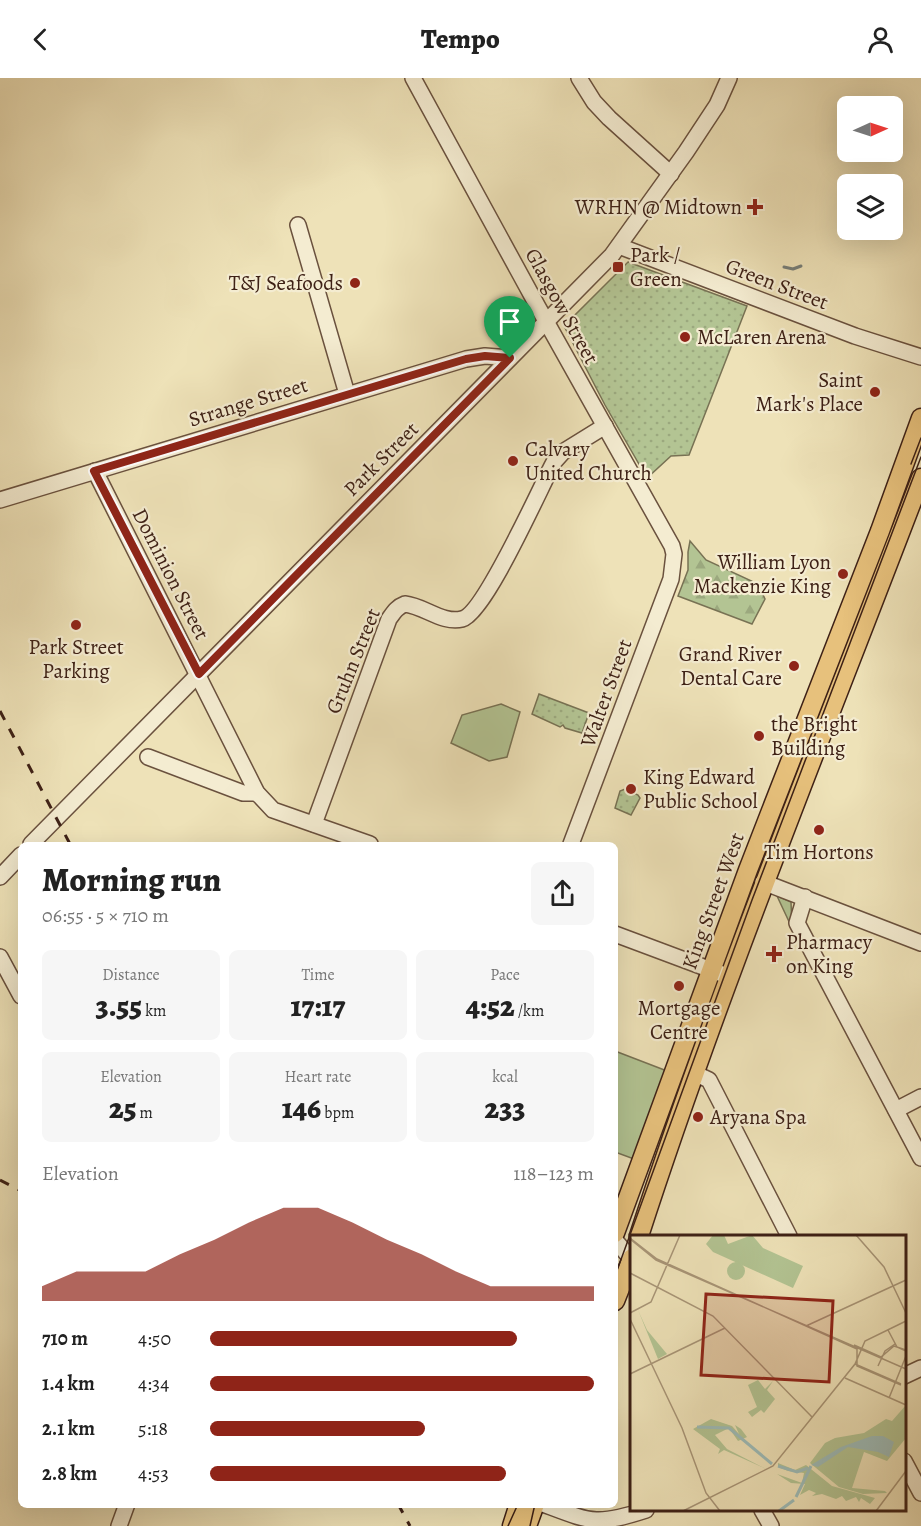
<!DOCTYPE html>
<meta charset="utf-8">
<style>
:root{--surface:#fff;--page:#f6f6f6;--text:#222;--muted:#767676;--accent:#8f2418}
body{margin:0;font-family:Alegreya,serif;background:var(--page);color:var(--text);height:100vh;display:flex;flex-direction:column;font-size:22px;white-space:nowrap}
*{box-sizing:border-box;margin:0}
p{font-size:20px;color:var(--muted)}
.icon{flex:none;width:33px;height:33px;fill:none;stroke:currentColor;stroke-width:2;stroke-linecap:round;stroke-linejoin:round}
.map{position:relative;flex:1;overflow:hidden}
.details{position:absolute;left:18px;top:764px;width:600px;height:666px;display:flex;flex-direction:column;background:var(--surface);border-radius:9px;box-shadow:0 6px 24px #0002}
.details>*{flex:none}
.needle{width:39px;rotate:87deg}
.tools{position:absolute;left:837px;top:18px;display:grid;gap:12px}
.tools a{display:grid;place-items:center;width:66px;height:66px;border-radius:9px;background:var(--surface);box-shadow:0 6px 24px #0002;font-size:30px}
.pin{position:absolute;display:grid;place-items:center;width:51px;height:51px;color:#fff;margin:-62px -26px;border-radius:50% 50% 50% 0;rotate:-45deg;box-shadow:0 0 6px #0007}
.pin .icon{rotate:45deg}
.round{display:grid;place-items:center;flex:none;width:63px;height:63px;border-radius:9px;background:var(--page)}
.headline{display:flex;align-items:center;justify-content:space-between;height:102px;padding:0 24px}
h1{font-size:33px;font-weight:800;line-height:45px}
.metrics{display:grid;grid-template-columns:repeat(3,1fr);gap:9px;height:102px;padding:6px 24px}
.metrics div{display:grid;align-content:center;border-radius:9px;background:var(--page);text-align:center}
.metrics b{font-size:30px;font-weight:800}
.metrics small{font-size:16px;font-weight:400}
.metrics p{font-size:16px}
.chart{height:168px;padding:12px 24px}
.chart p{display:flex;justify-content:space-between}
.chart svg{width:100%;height:108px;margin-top:6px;fill:var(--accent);opacity:.7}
ul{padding:0 24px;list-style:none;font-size:20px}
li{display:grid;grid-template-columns:96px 72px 1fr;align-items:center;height:45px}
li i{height:15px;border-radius:8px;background:var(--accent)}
header{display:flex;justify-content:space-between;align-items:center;height:78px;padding:0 24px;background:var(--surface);font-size:27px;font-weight:800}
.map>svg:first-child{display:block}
.green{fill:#b3c493;stroke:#787254;stroke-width:1.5}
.forest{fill:url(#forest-firs);stroke:#787254;stroke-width:1.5}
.park{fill:url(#park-dots);stroke:#787254;stroke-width:1.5}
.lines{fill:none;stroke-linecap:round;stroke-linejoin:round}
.stream{stroke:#777e78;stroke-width:3}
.minor-casing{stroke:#6a513e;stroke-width:18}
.major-casing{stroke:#3e2116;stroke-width:21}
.minor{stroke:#f4ecd1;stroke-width:15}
.major{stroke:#e7c17c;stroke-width:18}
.tram{stroke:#3e2116;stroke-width:1.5}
.rail{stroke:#3e2116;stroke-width:3;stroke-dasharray:10 10;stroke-linecap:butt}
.route-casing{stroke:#fff;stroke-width:12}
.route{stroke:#8f2418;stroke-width:8}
.poi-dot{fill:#8f2418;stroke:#f4ecd1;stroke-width:2}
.labels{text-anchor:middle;stroke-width:4.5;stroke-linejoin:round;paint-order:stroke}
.poi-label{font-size:21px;fill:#3e2116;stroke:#f4ecd1;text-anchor:start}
.street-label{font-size:21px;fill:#3e2116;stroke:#f4ecd1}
.inset-river{fill:none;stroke:#9dbcb9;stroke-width:3}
.inset-road{fill:none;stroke:#a89577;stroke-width:1.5}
.view{fill:#8f2418;fill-opacity:0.15;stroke:#8f2418;stroke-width:3}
.inset-edge{fill:none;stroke:#3e2116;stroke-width:3}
</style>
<header><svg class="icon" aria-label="back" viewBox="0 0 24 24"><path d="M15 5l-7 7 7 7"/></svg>Tempo<svg class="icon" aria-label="person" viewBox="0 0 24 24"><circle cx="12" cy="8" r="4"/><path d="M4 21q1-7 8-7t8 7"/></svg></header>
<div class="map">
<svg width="921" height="1448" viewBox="0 0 921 1448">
<defs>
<pattern id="forest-firs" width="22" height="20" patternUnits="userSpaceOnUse" patternTransform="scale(1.5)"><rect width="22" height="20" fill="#b3c493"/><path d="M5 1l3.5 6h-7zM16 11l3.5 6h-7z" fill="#9ba87e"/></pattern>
<pattern id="park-dots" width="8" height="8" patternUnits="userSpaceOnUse" patternTransform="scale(1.5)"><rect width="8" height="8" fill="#b3c493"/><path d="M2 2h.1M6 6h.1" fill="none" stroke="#9ba87e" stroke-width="1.8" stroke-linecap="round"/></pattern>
</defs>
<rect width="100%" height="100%" fill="#eee2b8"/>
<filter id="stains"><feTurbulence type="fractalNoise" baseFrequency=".00333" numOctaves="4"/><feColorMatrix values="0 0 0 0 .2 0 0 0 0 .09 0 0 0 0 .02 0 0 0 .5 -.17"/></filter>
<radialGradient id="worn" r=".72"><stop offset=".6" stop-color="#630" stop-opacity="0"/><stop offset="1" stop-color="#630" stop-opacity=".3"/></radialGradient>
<g class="green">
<path d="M501,626L520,634L507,679L489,683L451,665L462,637Z"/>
<path d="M777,818L791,824L792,850Z"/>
<path d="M615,973L667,993L634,1081L615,1074Z"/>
</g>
<path class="forest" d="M690,463L706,482L758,506L765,521L752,546L678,518L688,492V474Z"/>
<g class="park">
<path d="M628,184L747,228L689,377L671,378L647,400L605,327L564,248Z"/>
<path d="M539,616L589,635L582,655L565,650L563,647L560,649L532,636Z"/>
<path d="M625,711L638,717L640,720L631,737L615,730L620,713Z"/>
</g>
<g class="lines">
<path class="stream" d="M784,189L793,191L801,188"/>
<g class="minor-casing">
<g id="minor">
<path d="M413,0L538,229L672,468L674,476L671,501L571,766"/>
<path d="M579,0L594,24L609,40L671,96"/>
<path d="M298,147L347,316"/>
<path d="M619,168L855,258L921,279"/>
<path d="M95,393L257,715L273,732L370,766"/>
<path d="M0,422L466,281L485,278L510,280"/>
<path d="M148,679L243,715H257"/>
<path d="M314,746L389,541C394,534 397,529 405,526C424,528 443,546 462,541C485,535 540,410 554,384L563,374L605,348"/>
<path d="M31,766L612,177L686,74L717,27L729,0"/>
<path d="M0,799L21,777"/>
<path d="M763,804L921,865"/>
<path d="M805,819L797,845L921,1080"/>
<path d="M615,856L722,896"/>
<path d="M0,879L21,918"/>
<path d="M694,995L709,1002L789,1158"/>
<path d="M896,1032L921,1019"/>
<path d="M615,1162L632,1182"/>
<path d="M904,1298L921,1290"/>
<path d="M904,1383L921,1415"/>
<path d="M543,1426C591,1444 596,1448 646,1432"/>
<path d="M762,1432L771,1448"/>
<path d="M119,1448L127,1426"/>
</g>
</g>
<g class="major-casing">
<g id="major">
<path d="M615,1155L748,792L880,453L921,340"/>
<path d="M639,1158C722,902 825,652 921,400"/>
<path d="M615,1223L632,1180"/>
<path d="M512,1448L519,1426"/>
<path d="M527,1448L535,1426"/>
</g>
</g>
<use href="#minor" class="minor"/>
<use href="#major" class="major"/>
<g class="tram">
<path d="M911,386L921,360"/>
<path d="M615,1198L752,822L921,379"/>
<path d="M508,1448L518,1426"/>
<path d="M530,1448L535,1426"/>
</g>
<g class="rail">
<path d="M0,633L70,766"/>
<path d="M0,1102L21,1113"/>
<path d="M398,1426L410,1448"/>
</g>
</g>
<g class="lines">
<g class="route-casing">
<path id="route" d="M485,278L510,280L199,596L94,393L466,281Z"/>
</g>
<use href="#route" class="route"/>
</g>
<g class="poi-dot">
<path d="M752 120h6v6h6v6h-6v6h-6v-6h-6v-6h6z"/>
<rect x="612" y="183" width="12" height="12" rx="3"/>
<circle cx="355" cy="205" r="6"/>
<circle cx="685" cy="259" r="6"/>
<circle cx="875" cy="314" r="6"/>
<circle cx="513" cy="383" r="6"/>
<circle cx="843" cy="496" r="6"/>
<circle cx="76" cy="547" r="6"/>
<circle cx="794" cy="588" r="6"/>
<circle cx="759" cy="658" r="6"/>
<circle cx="631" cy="711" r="6"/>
<circle cx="819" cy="752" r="6"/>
<path d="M771 867h6v6h6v6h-6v6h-6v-6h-6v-6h6z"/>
<circle cx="679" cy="908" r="6"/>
<circle cx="698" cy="1039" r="6"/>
</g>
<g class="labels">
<g class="poi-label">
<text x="742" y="136" text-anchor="end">WRHN @ Midtown</text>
<text x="630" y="184">Park /<tspan x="630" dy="24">Green</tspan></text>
<text x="343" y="212" text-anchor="end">T&amp;J Seafoods</text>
<text x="697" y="266">McLaren Arena</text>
<text x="863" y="309" text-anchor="end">Saint<tspan x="863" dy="24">Mark's Place</tspan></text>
<text x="525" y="378">Calvary<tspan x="525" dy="24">United Church</tspan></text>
<text x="831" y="491" text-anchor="end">William Lyon<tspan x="831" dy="24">Mackenzie King</tspan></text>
<text x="76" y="576" text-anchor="middle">Park Street<tspan x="76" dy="24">Parking</tspan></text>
<text x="782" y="583" text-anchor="end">Grand River<tspan x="782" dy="24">Dental Care</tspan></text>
<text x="771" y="653">the Bright<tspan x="771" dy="24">Building</tspan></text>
<text x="643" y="706">King Edward<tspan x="643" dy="24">Public School</tspan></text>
<text x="819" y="781" text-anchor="middle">Tim Hortons</text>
<text x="786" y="871">Pharmacy<tspan x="786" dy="24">on King</tspan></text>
<text x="679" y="937" text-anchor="middle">Mortgage<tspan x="679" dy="24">Centre</tspan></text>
<text x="710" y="1046">Aryana Spa</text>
</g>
<g class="street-label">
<text transform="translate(777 206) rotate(21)" y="7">Green Street</text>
<text transform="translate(562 228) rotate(61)" y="7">Glasgow Street</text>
<text transform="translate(248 324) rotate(-17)" y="7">Strange Street</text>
<text transform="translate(381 381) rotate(-45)" y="7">Park Street</text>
<text transform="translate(171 496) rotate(63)" y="7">Dominion Street</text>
<text transform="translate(353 583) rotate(-68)" y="7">Gruhn Street</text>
<text transform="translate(606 615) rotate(-70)" y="7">Walter Street</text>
<text transform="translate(713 823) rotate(-70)" y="7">King Street West</text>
</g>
</g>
<g transform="translate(630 1157)">
<rect width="276" height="276" fill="#eee2b8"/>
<path d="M148,228L165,235L176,230L202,251L245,263L240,269L231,263L229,267L226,262L216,266L212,261L206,264L192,259L182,261L186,258L179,255L170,260L175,249L161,248L147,239L172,248L174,238L158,236L148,232Z" fill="#b3c493"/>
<path d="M83,0H94L98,9L122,0L133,13L173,31L163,53L83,17L76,9Z" fill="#b3c493"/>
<path d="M97 36a9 9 0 1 1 18 0a9 9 0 1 1-18 0ZM8,75L17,95L37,119L28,124ZM128,145L135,154L143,146L137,155L145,164L134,178L131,175L122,182L118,177L127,172L118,150ZM276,170V203L257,226L234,217L222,253L255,256L257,258L233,259L209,252L180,228L195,208L205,203L234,198L256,184L262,186ZM81,184L102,191L109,199L105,190L111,194L117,202L108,206L99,193L85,200L97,214L136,234L94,215L88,219L90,214L63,194Z" fill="#b3c493"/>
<path d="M242,201H253L264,207L259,222L248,217L218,212L188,232L181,230L211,212Z" fill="#9dbcb9"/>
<path class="inset-river" d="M67,192L99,193L142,229M148,231L167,237L178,233M166,262L181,231M149,276L164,265"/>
<path class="inset-road" d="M226,0L254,32L276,78M0,3L27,24L227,114V131L271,150M0,4L26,25L276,134M0,38L83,81L182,182M0,78L21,67L50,0M0,84L52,193L76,258L90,276M176,91L276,45M258,95L267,112L276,116M224,110L251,122L264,111L276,115M225,129L271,149M248,131L255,116L265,109M0,139L95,93M215,143L276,170M259,163L276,121M53,276L143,231L225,129L235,106L276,86M246,276L276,236"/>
<path class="view" d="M76,59L203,66L199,147L71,140Z"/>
<rect width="276" height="276" class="inset-edge"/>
</g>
<rect width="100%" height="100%" filter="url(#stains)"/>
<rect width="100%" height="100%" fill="url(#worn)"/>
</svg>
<div class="tools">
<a><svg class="needle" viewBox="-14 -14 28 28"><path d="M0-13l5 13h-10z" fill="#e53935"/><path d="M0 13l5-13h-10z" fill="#767676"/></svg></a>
<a><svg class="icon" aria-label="layers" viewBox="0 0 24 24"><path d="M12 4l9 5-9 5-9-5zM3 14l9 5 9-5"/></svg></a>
</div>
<div class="pin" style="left:510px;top:280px;background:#1e9e55"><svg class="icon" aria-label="arrive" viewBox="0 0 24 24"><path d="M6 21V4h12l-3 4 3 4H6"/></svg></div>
<section class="details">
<div class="headline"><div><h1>Morning run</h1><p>06:55 · 5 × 710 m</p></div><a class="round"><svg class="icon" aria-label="share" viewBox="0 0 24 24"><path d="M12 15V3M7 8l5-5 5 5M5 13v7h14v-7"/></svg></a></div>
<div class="metrics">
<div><p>Distance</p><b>3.55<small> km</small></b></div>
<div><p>Time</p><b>17:17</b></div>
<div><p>Pace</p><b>4:52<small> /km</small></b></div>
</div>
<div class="metrics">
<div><p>Elevation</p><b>25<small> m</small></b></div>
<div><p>Heart rate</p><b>146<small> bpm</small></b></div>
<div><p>kcal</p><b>233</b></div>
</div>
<div class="chart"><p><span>Elevation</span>118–123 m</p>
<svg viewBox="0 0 160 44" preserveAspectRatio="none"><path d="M0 44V38L10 32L20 32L30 32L40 25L50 19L60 12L70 6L80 6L90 12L100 19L110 25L120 32L130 38L140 38L150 38L160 38V44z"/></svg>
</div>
<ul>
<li><b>710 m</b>4:50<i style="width:80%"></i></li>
<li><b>1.4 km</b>4:34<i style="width:100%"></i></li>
<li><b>2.1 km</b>5:18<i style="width:56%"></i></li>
<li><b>2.8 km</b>4:53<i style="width:77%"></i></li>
</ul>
</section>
</div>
